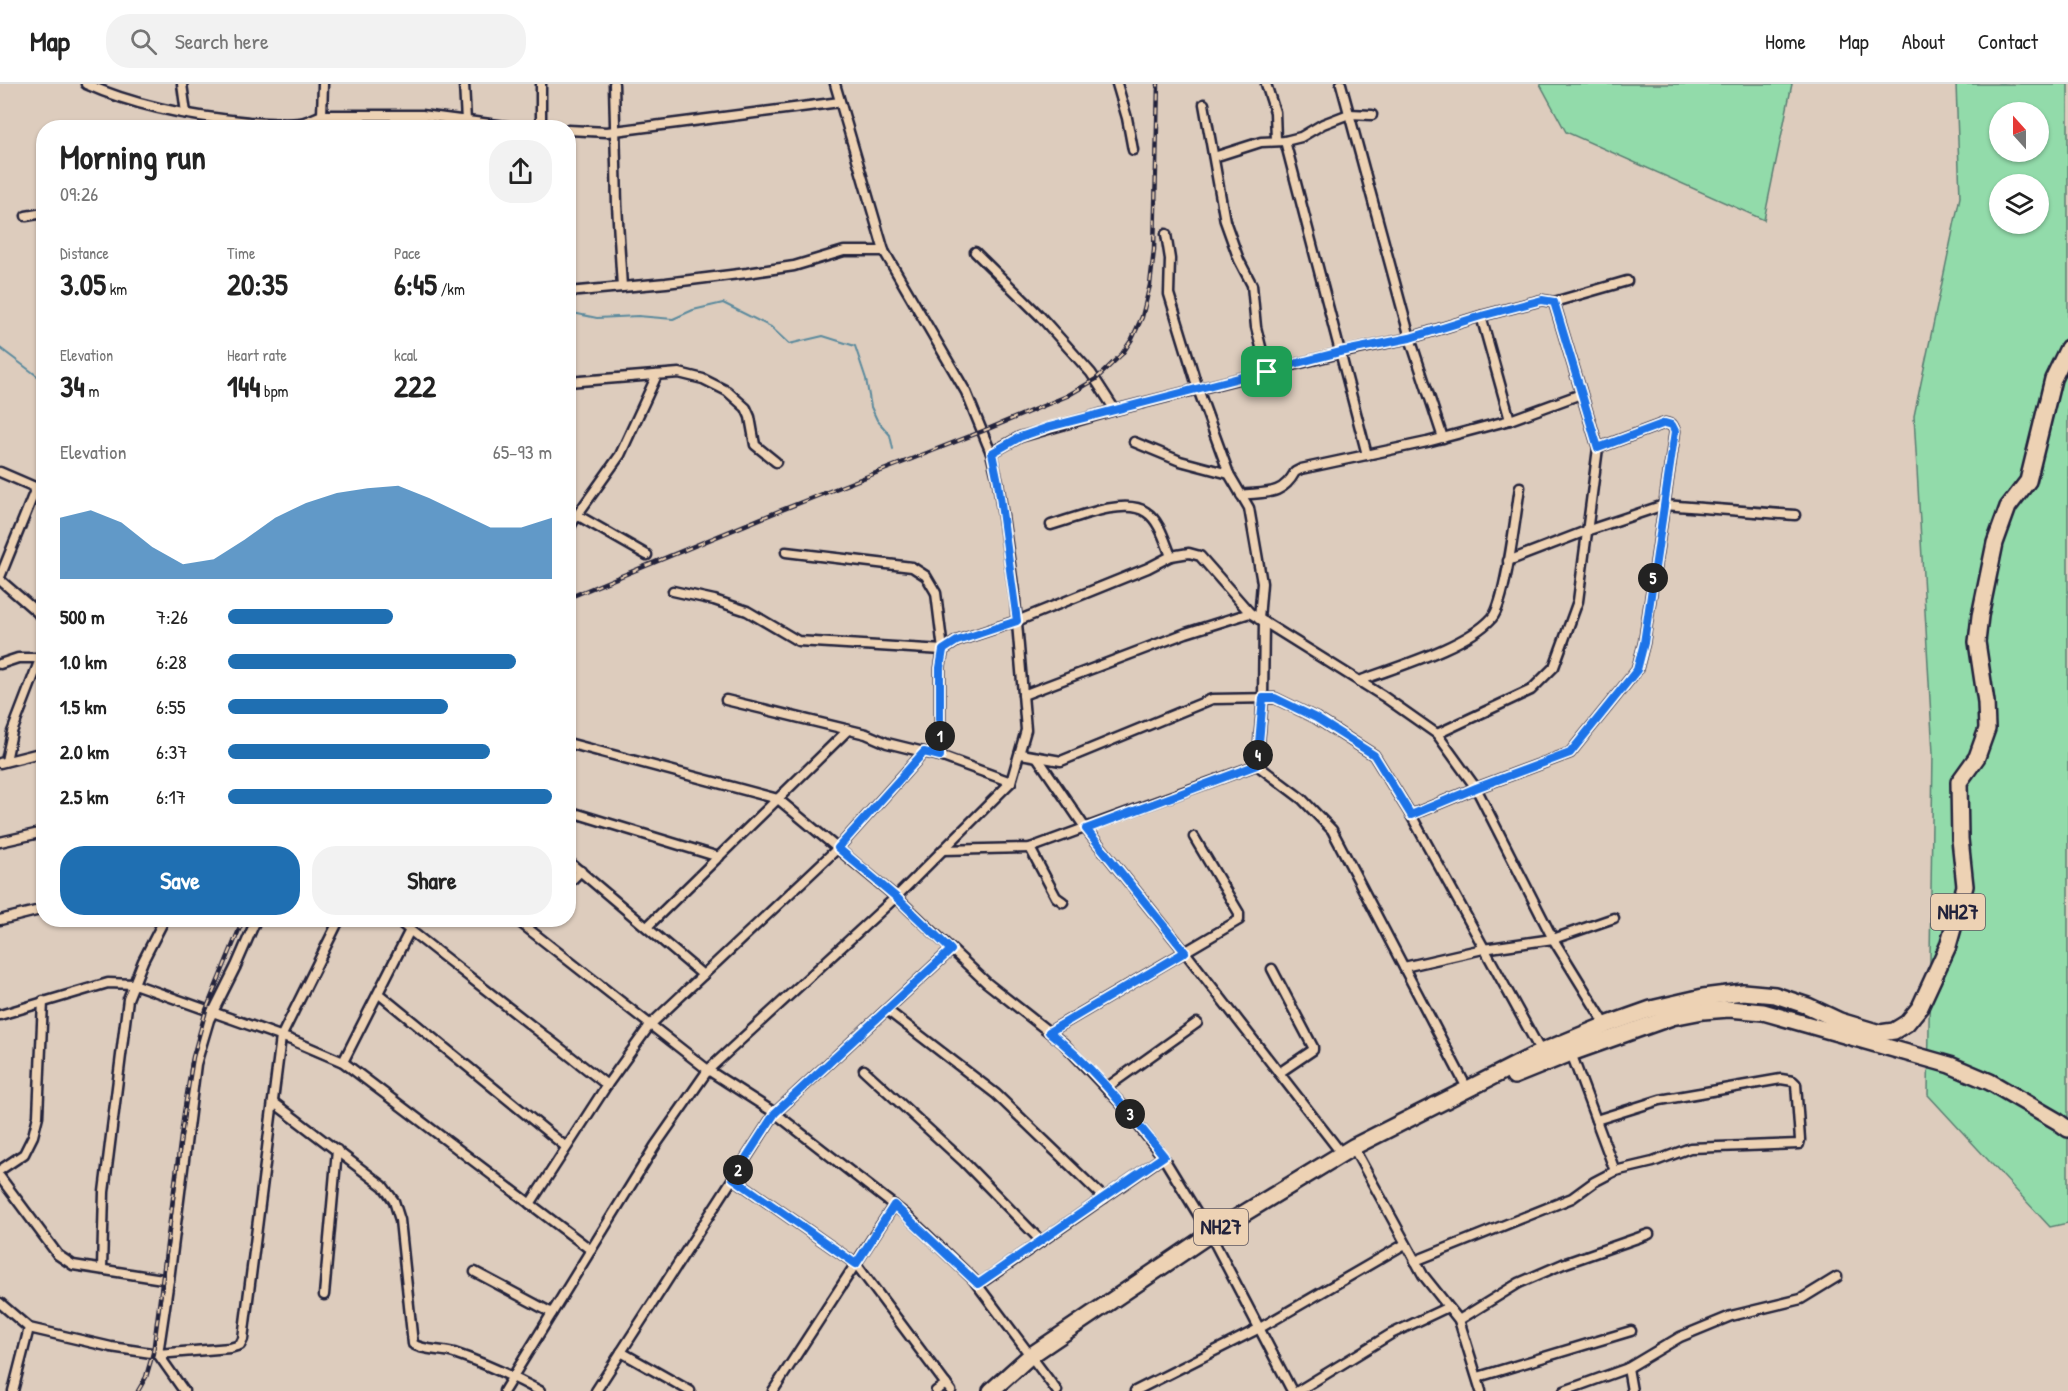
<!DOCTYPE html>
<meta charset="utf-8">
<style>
:root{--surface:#fff;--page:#f2f2f2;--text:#222;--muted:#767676;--line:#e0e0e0;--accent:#1f6fb2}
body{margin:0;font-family:"Patrick Hand",sans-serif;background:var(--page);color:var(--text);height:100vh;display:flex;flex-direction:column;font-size:22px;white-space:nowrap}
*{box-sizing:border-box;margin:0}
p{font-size:20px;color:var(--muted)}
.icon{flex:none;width:33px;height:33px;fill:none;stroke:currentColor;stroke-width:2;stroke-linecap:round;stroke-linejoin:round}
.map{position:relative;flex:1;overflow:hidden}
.details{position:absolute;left:36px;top:36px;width:540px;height:807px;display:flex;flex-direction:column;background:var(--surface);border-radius:24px;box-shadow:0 2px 4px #0004}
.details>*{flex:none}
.needle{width:39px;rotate:339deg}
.controls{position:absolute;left:1989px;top:18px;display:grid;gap:12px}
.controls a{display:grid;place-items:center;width:60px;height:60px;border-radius:50%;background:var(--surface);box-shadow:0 2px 4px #0004;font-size:30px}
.pin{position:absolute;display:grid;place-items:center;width:51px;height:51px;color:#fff;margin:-26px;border-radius:12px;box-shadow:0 3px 9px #0006}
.km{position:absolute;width:30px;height:30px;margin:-15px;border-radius:50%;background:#222;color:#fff;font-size:16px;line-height:30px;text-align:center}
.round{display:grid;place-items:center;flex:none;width:63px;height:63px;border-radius:24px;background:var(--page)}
.overview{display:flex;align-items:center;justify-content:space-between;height:102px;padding:0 24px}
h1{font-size:33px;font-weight:700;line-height:45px}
.stats{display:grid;grid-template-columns:repeat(3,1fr);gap:9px;height:102px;padding:6px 24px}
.stats div{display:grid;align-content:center}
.stats b{font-size:30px;font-weight:700}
.stats small{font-size:16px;font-weight:400}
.stats p{font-size:16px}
.chart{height:168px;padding:12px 24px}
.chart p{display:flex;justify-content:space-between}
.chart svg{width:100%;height:108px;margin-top:6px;fill:var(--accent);opacity:.7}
.primary-button{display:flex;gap:12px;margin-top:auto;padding:12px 24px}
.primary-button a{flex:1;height:69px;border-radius:24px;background:var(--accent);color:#fff;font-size:24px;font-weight:700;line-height:69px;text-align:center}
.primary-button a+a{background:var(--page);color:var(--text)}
ul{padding:0 24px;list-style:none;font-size:20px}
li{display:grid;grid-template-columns:96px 72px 1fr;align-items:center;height:45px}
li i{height:15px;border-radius:8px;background:var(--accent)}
header{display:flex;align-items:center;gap:36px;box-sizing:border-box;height:84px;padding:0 30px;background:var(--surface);border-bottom:2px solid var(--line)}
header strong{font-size:28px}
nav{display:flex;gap:33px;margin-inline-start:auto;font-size:21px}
.search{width:420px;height:54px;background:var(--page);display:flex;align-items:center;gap:15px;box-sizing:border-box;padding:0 21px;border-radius:24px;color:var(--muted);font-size:22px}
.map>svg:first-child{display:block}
.green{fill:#92dbaa;stroke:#5a7e72;stroke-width:1.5;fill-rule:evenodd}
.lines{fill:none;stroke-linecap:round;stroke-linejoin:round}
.stream{stroke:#5b8a9d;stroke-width:2}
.street-casing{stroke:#22223b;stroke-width:13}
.highway-casing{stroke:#22223b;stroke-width:20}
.street{stroke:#edd2b4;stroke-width:8}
.highway{stroke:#edd2b4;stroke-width:15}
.rail-casing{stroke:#22223b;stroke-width:4.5}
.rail{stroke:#edd2b4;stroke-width:2;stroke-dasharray:7;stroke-linecap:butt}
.route-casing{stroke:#fff;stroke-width:12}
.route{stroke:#1a73e8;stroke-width:8}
.labels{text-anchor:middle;stroke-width:4.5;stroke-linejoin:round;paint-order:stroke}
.shield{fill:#edd2b4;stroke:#5f575f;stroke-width:1.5}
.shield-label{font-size:21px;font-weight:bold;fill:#22223b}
</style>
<header>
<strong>Map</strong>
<div class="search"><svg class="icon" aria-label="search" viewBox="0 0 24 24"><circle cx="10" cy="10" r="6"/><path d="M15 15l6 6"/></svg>Search here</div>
<nav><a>Home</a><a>Map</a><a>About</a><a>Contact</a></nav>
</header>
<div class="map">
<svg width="2068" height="1307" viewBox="0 0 2068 1307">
<rect width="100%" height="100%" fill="#ddccbd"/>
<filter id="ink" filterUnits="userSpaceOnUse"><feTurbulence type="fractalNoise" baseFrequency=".0167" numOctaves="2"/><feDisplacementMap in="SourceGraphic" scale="12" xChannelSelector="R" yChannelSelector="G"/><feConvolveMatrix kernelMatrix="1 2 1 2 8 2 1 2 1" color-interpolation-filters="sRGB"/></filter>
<g filter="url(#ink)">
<g class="green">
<path d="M1540,0H1792L1764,136L1566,48Z"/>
<path d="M1956,0H2068V1139L2050,1143L1928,1011L1933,669L1914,332L1960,113ZM2000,28H2038V68H2000ZM2000,100H2038V140H2000Z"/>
</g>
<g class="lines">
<g class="stream">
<path d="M568,228L597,234L638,232L673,235L693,226L723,219L771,243L789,260L823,252L855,262L866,295L871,323L877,336L890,351L893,365"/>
<path d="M0,264L44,297"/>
</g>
<g class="street-casing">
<g id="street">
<path d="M86,0C137,23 193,33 249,38C265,39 284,41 300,39C307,38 315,34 322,31V44"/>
<path d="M182,0L186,29"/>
<path d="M323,0L322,31H422L513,43L537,44"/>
<path d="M464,0L466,37"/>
<path d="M614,0L617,121L622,203"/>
<path d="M835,0L884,167L966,308L991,369"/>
<path d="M1117,0L1127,34L1133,66"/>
<path d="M1266,0L1275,28L1276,56"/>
<path d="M1341,0L1410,254L1443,354"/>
<path d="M1204,20L1225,137L1239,176L1252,201L1256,243L1267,287"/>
<path d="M541,44V0"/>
<path d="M568,46L607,48L840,18"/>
<path d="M1285,57L1367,371"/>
<path d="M1214,73L1261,58L1285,57L1301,53L1323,40L1349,30L1372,31"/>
<path d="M26,132L44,129"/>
<path d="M1166,150L1170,175L1169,210L1198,305L1229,390L1249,424L1262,499L1259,535"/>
<path d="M568,208L666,199L747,189L794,182L844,167H884"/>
<path d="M1481,232L1510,336"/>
<path d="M568,298L679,289L703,295L727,307L746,324L750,333L755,361L776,378"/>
<path d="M1115,326L1340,269L1410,254L1481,232L1542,216L1554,218L1627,197"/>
<path d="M1134,358L1180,377L1229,390"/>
<path d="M0,388L44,407"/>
<path d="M1241,411C1266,408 1282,412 1295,388L1301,385L1427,358L1510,336L1581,310"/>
<path d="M577,431L647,471"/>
<path d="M1051,441C1075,434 1125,413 1146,428C1160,437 1165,458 1171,472"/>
<path d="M568,447L575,434L620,371L657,291"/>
<path d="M1508,477L1586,447L1664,421L1795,431"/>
<path d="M0,493L36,404"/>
<path d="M0,496L37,528L44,537"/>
<path d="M673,507L714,516L747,527L798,557L943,566L936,509L926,492L912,483L786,468"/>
<path d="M0,580L18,574H41"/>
<path d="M1359,597C1396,583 1466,563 1492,534C1506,518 1516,428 1520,403"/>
<path d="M1023,611L1186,549L1250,529"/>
<path d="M726,616L866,650L887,659L940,672L1011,698"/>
<path d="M1437,650L1531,606L1554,583L1578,517L1598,364L1554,218"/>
<path d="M568,659L778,715L896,813L987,899L1063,959L1124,1023L1163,1073L1210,1150L1292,1307"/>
<path d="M1021,670L1061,677L1212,615L1275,614L1316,634L1374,671L1411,731L1541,968"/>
<path d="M940,672V584L943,566L957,557L1017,537L1148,484L1171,472L1189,469L1200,472L1250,529L1383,612L1437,650L1476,704L1553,855L1606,941"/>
<path d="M1037,673L1086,745L1185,868L1342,1070"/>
<path d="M6,677L12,648L44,565"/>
<path d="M0,679L44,668"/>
<path d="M1257,681L1263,614L1264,538"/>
<path d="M568,727L719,773"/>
<path d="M1411,731L1476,704L1570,669L1637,586L1644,559L1675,347L1672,341L1665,339L1598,364"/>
<path d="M0,758L44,748"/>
<path d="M1030,764L1056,813L1063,818"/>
<path d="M943,766L1030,764L1257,681L1302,715L1332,746L1468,1006"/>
<path d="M568,777L703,891"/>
<path d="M568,800L581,787"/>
<path d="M0,836L44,825"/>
<path d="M256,836L236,882L209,936L196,980L169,1196L158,1270L230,1264L240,1261L243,1255L281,953L339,836"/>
<path d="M397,836L607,1001"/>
<path d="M517,836L708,986L775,1029L905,1130L973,1195L1057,1307"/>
<path d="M527,843L535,836"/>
<path d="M647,843L848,646"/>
<path d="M1404,883L1483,865L1553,855L1614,834"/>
<path d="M1272,885L1313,963V966L1279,989"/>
<path d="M379,910L566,1063"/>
<path d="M887,926L996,1010L1104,1114"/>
<path d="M0,931L108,899L134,900L294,957L343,978L591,1166"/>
<path d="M1049,948L1239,836V829L1194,753"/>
<path d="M343,978L410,846"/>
<path d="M864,986L963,1077L1041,1157"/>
<path d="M1106,1004L1197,939"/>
<path d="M273,1018L383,1102L394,1117L400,1136L413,1260C424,1267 441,1265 454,1269C484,1279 512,1292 540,1307"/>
<path d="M1596,1036L1660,1016L1781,995L1793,997L1796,1000L1800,1056L1799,1060L1690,1064L1653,1078L1615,1087"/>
<path d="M1353,1063L1423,1191L1459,1236L1481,1307"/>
<path d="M0,1086L24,1070L33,1052L38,1032L43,917"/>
<path d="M0,1093L58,1171L73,1181L169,1196"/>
<path d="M733,1094L856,1180L951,1307"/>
<path d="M530,1120L607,1001L650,941L838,764L924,668"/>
<path d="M1415,1177L1572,1114L1594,1098L1615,1087L1571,969"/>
<path d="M102,1185L104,1108L128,915L143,877L164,836"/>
<path d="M475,1188L552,1229"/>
<path d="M978,1201L1163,1073"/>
<path d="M324,1211L337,1066"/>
<path d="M0,1219L29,1244L111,1263L158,1270L184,1307"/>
<path d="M1459,1236L1519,1199L1563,1180L1649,1150"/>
<path d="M621,1268L690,1307"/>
<path d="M1628,1284L1632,1307"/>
<path d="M1478,1293L1631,1247"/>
<path d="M13,1307L29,1244"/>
<path d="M504,1307L655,1062L708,986L896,813L1011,698L1026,646L1015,515L998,398L991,369L1020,353L1115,326L1091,289L1040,232L975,168"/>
<path d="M596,1307L775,1029L951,866"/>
<path d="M773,1307L894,1121"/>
<path d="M936,1307L946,1300"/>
<path d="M1135,1307L1260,1244L1405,1160"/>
<path d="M1298,1307L1391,1250L1448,1223"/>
<path d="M1564,1307L1628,1284L1680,1253L1731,1232L1801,1215L1837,1193"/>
</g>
</g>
<g class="highway-casing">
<g id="highway">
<path d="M1514,992L1571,969L1672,933L1703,927L1729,925L1763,928L1950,981L1990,998L2057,1037L2068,1045"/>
<path d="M991,1307L1030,1272L1210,1150L1353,1063L1541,968L1606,941L1651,925L1703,913L1743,908L1775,911L1808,922L1840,937L1880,949L1894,947L1907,939L1920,923L1948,862L1965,802L1960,755L1959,698L1977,673L1987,645L1986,618L1977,558L1980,532L1995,459L2008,423L2028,397L2053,295L2068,264"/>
</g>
</g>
<use href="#street" class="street"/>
<use href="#highway" class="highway"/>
<g class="rail-casing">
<g id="rail">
<path d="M568,514L779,427L983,347L1067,312L1096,295L1122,270L1132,255L1142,233L1150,201L1154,166L1158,0"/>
<path d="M138,1307L146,1293L153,1269L184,1029L193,973L206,926L243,836"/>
</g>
</g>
<use href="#rail" class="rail"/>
</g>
</g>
<g class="lines" filter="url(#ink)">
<g class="route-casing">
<path id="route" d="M1542,216L1554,218L1598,364L1665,339L1672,341L1675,347L1644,559L1637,586L1570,669L1476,704L1411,731L1374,671L1316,634L1275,614H1263L1257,681L1086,745L1185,868L1049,948C1093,982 1129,1029 1164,1072L978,1200L894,1121L856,1180L733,1094L775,1029L951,866L896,813L838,764L924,668L940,672V584L943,566L957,557L1017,537L998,398L992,369L1020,353L1049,343L1340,268L1410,254L1481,232Z"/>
</g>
<use href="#route" class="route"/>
</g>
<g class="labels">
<g class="shield">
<rect x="1931" y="810" width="54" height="36" rx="4.5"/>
<rect x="1194" y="1125" width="54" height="36" rx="4.5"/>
</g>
<g class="shield-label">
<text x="1958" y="835">NH27</text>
<text x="1221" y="1150">NH27</text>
</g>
</g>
</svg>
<div class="controls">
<a><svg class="needle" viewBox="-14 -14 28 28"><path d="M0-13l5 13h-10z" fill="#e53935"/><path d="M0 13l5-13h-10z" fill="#767676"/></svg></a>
<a><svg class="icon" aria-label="layers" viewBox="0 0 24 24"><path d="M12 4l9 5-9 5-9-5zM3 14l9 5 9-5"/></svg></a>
</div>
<div class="pin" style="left:1267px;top:288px;background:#1e9e55"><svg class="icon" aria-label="arrive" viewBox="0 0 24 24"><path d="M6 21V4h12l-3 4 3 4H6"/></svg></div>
<b class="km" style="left:940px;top:652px">1</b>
<b class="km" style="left:738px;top:1086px">2</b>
<b class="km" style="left:1130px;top:1030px">3</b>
<b class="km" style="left:1258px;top:671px">4</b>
<b class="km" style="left:1653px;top:494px">5</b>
<section class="details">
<div class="overview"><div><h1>Morning run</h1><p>09:26</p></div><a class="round"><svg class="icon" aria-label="share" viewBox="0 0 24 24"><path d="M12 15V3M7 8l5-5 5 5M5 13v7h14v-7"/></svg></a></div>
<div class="stats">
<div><p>Distance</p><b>3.05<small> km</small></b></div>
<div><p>Time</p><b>20:35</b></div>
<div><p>Pace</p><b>6:45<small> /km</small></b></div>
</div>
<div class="stats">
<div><p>Elevation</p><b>34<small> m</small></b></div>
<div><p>Heart rate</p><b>144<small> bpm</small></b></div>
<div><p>kcal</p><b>222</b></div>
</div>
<div class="chart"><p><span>Elevation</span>65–93 m</p>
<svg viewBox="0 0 160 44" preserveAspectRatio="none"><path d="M0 44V19L10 16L20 21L30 31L40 38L50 36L60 28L70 19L80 13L90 9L100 7L110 6L120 11L130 17L140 23L150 23L160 19V44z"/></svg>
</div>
<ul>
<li><b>500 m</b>7:26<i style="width:51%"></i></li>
<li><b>1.0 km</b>6:28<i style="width:89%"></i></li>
<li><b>1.5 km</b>6:55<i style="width:68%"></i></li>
<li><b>2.0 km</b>6:37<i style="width:81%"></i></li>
<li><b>2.5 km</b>6:17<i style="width:100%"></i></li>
</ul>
<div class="primary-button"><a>Save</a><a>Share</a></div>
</section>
</div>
